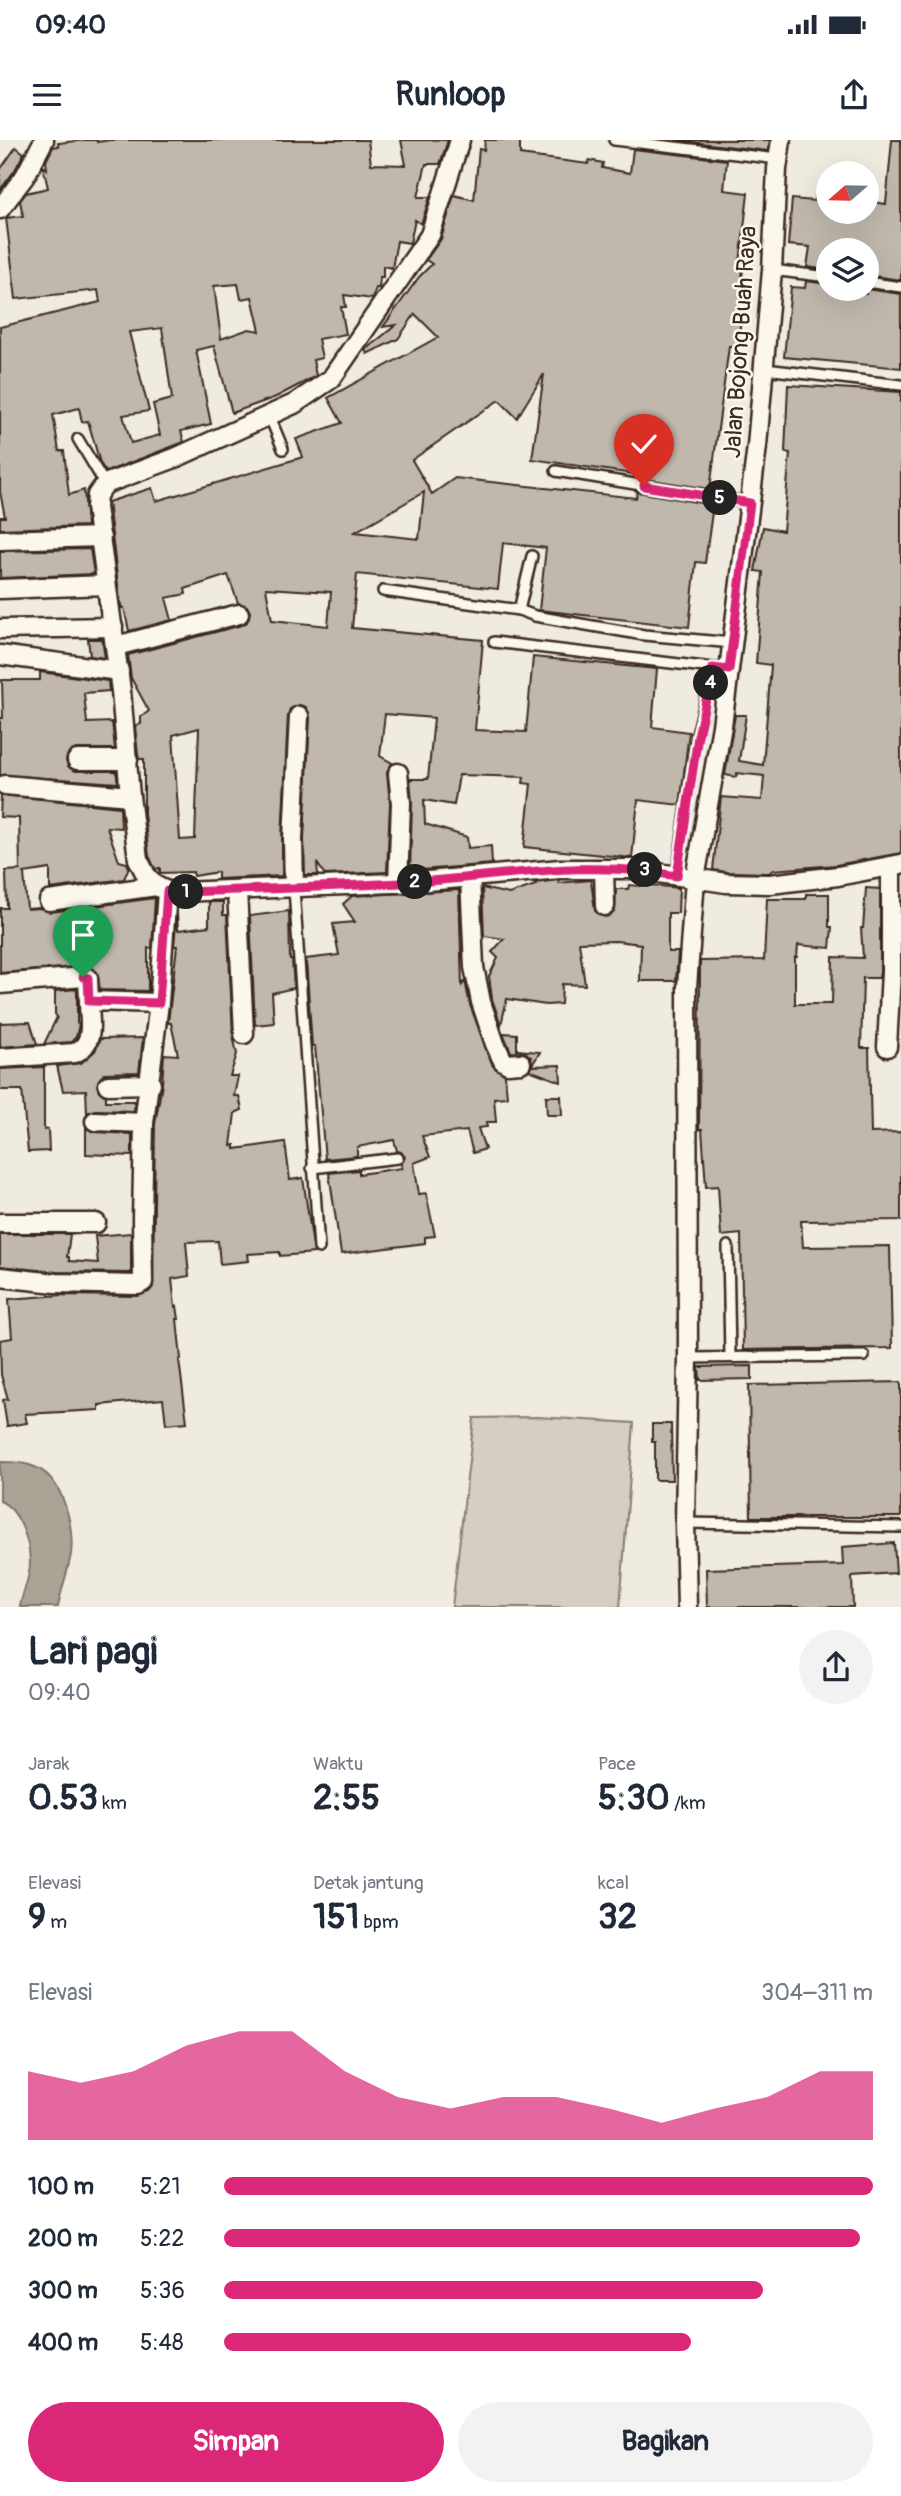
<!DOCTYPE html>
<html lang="id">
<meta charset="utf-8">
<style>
:root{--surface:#fff;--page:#f2f2f3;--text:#1f2937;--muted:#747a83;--accent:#db2777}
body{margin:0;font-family:Pangolin,sans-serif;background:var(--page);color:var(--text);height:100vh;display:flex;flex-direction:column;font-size:26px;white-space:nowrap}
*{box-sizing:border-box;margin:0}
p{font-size:23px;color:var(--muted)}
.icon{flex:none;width:38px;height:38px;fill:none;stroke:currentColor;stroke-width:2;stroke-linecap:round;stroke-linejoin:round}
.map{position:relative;height:1467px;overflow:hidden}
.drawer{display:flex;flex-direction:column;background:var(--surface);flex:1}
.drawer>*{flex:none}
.needle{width:46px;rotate:250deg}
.tools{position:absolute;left:816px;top:21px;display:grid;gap:14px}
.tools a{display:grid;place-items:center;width:63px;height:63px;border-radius:50%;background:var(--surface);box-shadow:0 7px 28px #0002;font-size:35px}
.pin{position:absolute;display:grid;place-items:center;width:60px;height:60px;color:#fff;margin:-72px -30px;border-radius:50% 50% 50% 0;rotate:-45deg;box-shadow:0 0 7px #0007}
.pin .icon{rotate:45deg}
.km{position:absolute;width:35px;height:35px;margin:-18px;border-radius:50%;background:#222;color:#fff;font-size:19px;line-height:35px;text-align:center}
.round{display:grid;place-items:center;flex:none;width:74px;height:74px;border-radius:37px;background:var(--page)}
.head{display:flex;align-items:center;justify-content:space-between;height:119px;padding:0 28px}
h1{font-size:38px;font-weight:700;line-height:52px}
.figures{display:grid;grid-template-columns:repeat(3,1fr);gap:10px;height:119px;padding:7px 28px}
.figures div{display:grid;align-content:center}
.figures b{font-size:35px;font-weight:700}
.figures small{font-size:19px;font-weight:400}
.figures p{font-size:19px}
.chart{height:196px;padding:14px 28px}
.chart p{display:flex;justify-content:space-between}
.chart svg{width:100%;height:126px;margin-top:7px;fill:var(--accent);opacity:.7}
.cta{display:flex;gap:14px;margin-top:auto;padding:14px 28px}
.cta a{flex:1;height:80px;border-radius:42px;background:var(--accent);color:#fff;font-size:28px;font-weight:700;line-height:80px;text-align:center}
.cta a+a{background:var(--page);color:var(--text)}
ul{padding:0 28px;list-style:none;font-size:23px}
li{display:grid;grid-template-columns:112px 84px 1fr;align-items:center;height:52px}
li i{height:18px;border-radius:9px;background:var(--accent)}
.status{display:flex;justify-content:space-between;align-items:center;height:49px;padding:0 35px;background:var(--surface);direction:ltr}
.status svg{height:19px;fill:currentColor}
header{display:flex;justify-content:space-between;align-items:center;height:91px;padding:0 28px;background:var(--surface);font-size:32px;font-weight:700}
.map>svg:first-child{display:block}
.green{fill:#d5cec3;stroke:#887c70;stroke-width:2}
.water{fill:#aca397;stroke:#7f7367;stroke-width:2}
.building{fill:#c0b8ad;stroke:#3b2a1e;stroke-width:2;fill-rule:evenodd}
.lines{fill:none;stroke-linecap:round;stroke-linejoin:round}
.lane-casing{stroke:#3b2a1e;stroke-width:14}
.street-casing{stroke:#3b2a1e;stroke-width:23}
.lane{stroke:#fbf7ec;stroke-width:9}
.street{stroke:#fbf7ec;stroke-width:18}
.route-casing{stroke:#fff;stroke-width:14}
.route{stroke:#db2777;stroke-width:9}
.labels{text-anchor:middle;stroke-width:5;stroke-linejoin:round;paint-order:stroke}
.street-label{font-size:24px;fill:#3b2a1e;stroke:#fbf7ec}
</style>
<div class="status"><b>09:40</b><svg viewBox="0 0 49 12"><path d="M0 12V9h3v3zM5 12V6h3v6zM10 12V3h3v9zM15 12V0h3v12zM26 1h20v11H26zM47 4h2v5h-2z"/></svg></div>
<header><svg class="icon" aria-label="menu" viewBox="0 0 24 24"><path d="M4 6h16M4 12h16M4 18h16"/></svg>Runloop<svg class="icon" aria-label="share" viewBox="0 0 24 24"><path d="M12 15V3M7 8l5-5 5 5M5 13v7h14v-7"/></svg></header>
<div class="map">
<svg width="901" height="1467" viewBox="0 0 901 1467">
<rect width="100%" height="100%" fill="#f0ebe0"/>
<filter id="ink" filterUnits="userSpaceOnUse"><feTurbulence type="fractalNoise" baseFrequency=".0143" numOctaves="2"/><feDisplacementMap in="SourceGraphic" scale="14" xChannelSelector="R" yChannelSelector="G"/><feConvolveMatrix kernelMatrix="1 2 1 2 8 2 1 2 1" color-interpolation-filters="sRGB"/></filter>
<g filter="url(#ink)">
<path class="green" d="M538,1277L634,1283L620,1467H452L474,1278Z"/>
<path class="water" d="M0,1322C13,1322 25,1322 37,1328C64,1340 74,1388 71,1414C68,1432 61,1449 58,1467H20C22,1452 30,1439 30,1424C30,1402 20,1370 0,1361Z"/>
<g class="building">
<path d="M85,0H97V2L110,0H368L371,24L406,25L401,0H448L440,24H426L418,57H430L421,84L415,80L410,103L397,101L392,128L383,126V137H380L379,148H376L372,159L344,155L346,167H341L346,194L318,199L322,218L313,220L316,236L276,257L232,273L214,206L196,210L211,284L181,291L184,302L106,332L100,323L88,281L82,282L79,268L53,275L59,311H64L69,355L84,350L87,386L0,389V377H5L0,352V187L100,162L98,150L16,159L6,78L23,76L20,61L26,53L48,48L43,26L47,29L46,21L53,7L59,6L58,3ZM238,144L241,159L252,157L260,191L249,189L221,199L214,146ZM162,188L172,259L153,264L160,295L131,303L123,275L149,271L129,192Z"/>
<path d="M485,0H520V15L588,24L589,20L603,23L602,28L630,33L633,9L727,20L724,50L748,53L740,123H743L739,206H729L710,349L639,338L640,335L532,319L544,234L517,278L499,260L412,320L432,354L455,338L636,358L637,352L713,365L705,423L696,422L689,487L539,470L546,408L503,403L498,449L357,434L352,488L483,500L475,590L526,592L533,517L657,529L652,587L689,592L680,665L638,660L632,718L524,707L531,644L523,643L524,637L459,635L454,665L424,660L425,684L467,697L468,708L491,706L492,724L410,731L412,663L410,639H428L434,578L385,574L380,616L392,623L387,633L390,663L387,732L325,735L317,723L318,735H305L304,699L310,577L306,567L299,565L290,569L288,575L282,699V736L218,739V732L194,736L193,732L160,733V728L155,729L149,716L144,674V619H139L138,615L135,586L141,584V577L149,571L131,538L128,515L242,485L247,482L250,472L247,466L238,463L228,435L185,449L186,454L166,458L172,480L129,491L124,468H122L120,461L108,362L152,348L156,361L303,317L296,299L342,283L328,258L438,197L415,174L398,199L367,214L365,210L396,185L383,187L419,137L432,124L426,120L441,99L454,55L474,60L479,9L484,10ZM424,352L419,399L355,392ZM266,448L331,452L328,486L272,480ZM199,588L195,699L180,700L173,595Z"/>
<path d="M675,0H770L768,11Z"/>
<path d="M892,0H901V140L866,135V110H828V130L807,127L810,107L788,105L792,59L814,61L815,56L828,57V72H866V61L886,64Z"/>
<path d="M16,7L24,13L15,30L0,50V30Z"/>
<path d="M806,141L828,144V150L866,154V149L901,154V228L784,217L791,147L805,148Z"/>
<path d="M788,245L901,252V713L836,725L773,730L769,733L727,732L713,730L721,657L762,660L764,636L737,633L736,637L725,635L735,575H746L739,621L763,625L771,525L756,523L763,432L755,431L763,387L783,391L790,313L785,312Z"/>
<path d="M90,409L94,434L0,438V411Z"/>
<path d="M88,499H102L105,518L90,516Z"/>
<path d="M40,532L108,541L109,551L84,553L87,583L112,582L115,609H76L68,614L66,621L68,626L76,631H116L118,643L0,635V578H3L2,540H40Z"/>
<path d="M1,655L120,667L121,688L107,687L119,721L127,723L129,727L124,739L50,749V729L24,733L27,769L40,768L51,772L155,758L152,808H148V851L100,850L97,832L86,826L0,833V768H7L6,731L20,730L19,678L0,677Z"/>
<path d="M559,740V743L591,740L595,771L605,777L611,775L615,771L616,749H628L629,745L641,746V744L679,748L678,773H668V812H678L676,841H640L641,804L616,801L579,802L585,845L562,844L561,864L546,865L507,859L501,885L492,859L489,836L498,818L492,812L504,799L484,796L482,748L509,754L536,745L535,743Z"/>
<path d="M866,748L880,749V832L879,838H863L861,908H869L871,993L901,992V1080L801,1081L803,1107L890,1106L892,1208L743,1210L741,1094L721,1096L718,1046L706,1047L702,989H699L700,821L764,820L767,759H806V754H829V787H832L830,808L798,805L797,817H795V864H832L833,817L863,818L861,788H863Z"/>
<path d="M459,750L462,845L465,841L470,865L493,926L505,935L507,957L494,958L496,982H486L487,987L478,988L485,1009L473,1013L467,991L422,996L430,1017L414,1023L419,1054L426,1053L435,1096L425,1097V1103L341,1114L329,1033L359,1030V1034L402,1028L401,1024L405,1017L401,1012L397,1011L394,1000L357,1007V1016L325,1019L315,906H312L306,819L339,815L333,784L355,782L343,764L352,756Z"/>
<path d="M209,762H223V775H227L233,895L237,914L230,936H238L234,956H239L242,970L235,973L231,1006L235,1005V1009L285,1002L290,1040L303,1038L314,1113L280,1116V1112L248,1114L249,1121L220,1124L218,1101L186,1102L189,1136L172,1139L175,1167L177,1166L179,1179H177L181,1219L179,1220L187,1282L166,1284L163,1259L99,1265V1270L25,1274L27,1283L7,1286L3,1260L8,1259L1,1235L0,1200L12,1198L9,1159L62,1155L138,1156L149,1152L153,1147L155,984L162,944L164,914L178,915L171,883H168L177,806H174L177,773L178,790L209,786Z"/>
<path d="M289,771L290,820H292L294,848L272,853L274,883L255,885L250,776Z"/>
<path d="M77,849V883L79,884L76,897L71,902L44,904L57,877L55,874V851Z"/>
<path d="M30,882L37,904L0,907V883Z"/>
<path d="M503,893L517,894V910L540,912L532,925L531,917L526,913L511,912Z"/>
<path d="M143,898L139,932L104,933L97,945L99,951L106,956V961H135L134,971L95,970L87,973L86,950L63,951L57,926L81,923L95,911L100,899Z"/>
<path d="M560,925L561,942L529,930L532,926Z"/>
<path d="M44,927V990L48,989L49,1011L28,1012L22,950H0V929Z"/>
<path d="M546,956H561L562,975H547Z"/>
<path d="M86,988L95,992L132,994V1016L86,1014Z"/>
<path d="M131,1093V1133L57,1132L0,1126V1094H70L67,1117H69V1121L98,1123L95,1096Z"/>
<path d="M752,1226V1239L700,1240L699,1227Z"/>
<path d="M901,1242V1377H751L749,1245Z"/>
<path d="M652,1284H671L672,1340H655V1302H652Z"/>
<path d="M894,1403L896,1433L852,1436L853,1467H707L706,1429L843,1425L842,1407Z"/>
</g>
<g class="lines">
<g class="lane-casing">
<g id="lane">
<path d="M614,0L778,19"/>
<path d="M772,130L828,137"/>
<path d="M866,142L901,147"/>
<path d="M765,229L901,245"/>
<path d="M269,275L283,309"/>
<path d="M78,299L105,344"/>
<path d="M556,331L750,363"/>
<path d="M383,451L519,470L535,476L644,495L733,503"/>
<path d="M519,470L532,416"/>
<path d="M494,502L713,528"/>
<path d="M677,736L697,595L713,528L729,530"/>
<path d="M294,749L319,1108"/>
<path d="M312,1028L398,1018"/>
<path d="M728,1106L730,1217"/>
<path d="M688,1218L864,1216"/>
<path d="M685,1383L901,1387"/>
</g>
</g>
<g class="street-casing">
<g id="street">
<path d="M460,0L430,95L331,239L294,264L175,318L105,344L97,355L96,367L121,551L130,656L138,719L146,735L156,746L167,751L181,752L417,742L560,729H632L726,743L770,744L838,736L901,724"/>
<path d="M0,69L25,36L44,0"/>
<path d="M0,400L101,397"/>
<path d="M0,449L106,445"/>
<path d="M0,489L113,487"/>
<path d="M116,506L239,474"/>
<path d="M0,515L119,531"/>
<path d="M77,620H128"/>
<path d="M5,645L130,656"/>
<path d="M604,729L605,766"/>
<path d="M470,737L474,827L481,862L495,904L503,921L508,924L521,923"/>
<path d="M398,743L401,663L398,633"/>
<path d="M294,749L293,699L299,576"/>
<path d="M237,750L244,894"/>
<path d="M49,761L156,746"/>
<path d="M0,844L84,837L88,838L89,861"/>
<path d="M887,907L891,832V727"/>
<path d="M0,918L75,913C96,903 89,882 89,861L159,863"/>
<path d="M108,945L151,944"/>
<path d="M95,981L144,983"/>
<path d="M0,1083H96"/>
<path d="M0,1137L56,1143L138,1145L143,1142L142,1079L144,983L159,863L167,751"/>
<path d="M687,1467L685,1383L688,1218L687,847L695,739L722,586L757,306L772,130L777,29L781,0"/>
</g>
</g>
<use href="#lane" class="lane"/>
<use href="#street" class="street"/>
</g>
</g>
<g class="lines" filter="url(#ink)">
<g class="route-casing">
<path id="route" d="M83,837L88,838L89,861L159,863L167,751L181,752C260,749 338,747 417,742C504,736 591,719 677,736L698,596L713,528L729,530L750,363L644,346"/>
</g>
<use href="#route" class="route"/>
</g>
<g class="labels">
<g class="street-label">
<text transform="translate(740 202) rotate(-86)" y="8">Jalan Bojong Buah Raya</text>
</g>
</g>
</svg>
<div class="tools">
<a><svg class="needle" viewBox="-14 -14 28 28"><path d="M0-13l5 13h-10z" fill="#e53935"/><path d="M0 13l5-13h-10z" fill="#747a83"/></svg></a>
<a><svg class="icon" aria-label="layers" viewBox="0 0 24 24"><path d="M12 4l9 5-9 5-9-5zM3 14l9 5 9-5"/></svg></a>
</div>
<div class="pin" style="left:83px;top:837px;background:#1e9e55"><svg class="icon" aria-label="arrive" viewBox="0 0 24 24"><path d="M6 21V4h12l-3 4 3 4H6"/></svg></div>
<div class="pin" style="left:644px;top:346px;background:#d93025"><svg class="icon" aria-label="check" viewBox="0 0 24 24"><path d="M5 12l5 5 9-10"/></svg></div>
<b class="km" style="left:186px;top:752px">1</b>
<b class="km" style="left:415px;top:742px">2</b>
<b class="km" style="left:645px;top:730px">3</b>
<b class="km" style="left:711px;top:543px">4</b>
<b class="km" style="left:720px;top:358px">5</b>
</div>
<section class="drawer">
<div class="head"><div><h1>Lari pagi</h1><p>09:40</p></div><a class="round"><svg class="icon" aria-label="share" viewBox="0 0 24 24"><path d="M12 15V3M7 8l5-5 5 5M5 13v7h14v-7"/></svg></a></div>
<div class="figures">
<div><p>Jarak</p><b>0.53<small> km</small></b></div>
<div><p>Waktu</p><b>2:55</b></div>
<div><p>Pace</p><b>5:30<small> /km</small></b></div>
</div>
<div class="figures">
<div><p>Elevasi</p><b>9<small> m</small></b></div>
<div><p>Detak jantung</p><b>151<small> bpm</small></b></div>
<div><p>kcal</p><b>32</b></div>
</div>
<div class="chart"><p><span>Elevasi</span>304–311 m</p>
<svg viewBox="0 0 160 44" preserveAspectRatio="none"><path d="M0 44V20L10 24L20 20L30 11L40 6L50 6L60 20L70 29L80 33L90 29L100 29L110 33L120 38L130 33L140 29L150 20L160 20V44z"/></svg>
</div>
<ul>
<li><b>100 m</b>5:21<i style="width:100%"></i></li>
<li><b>200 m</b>5:22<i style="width:98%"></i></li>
<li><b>300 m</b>5:36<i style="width:83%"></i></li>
<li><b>400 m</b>5:48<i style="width:72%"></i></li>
</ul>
<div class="cta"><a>Simpan</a><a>Bagikan</a></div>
</section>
